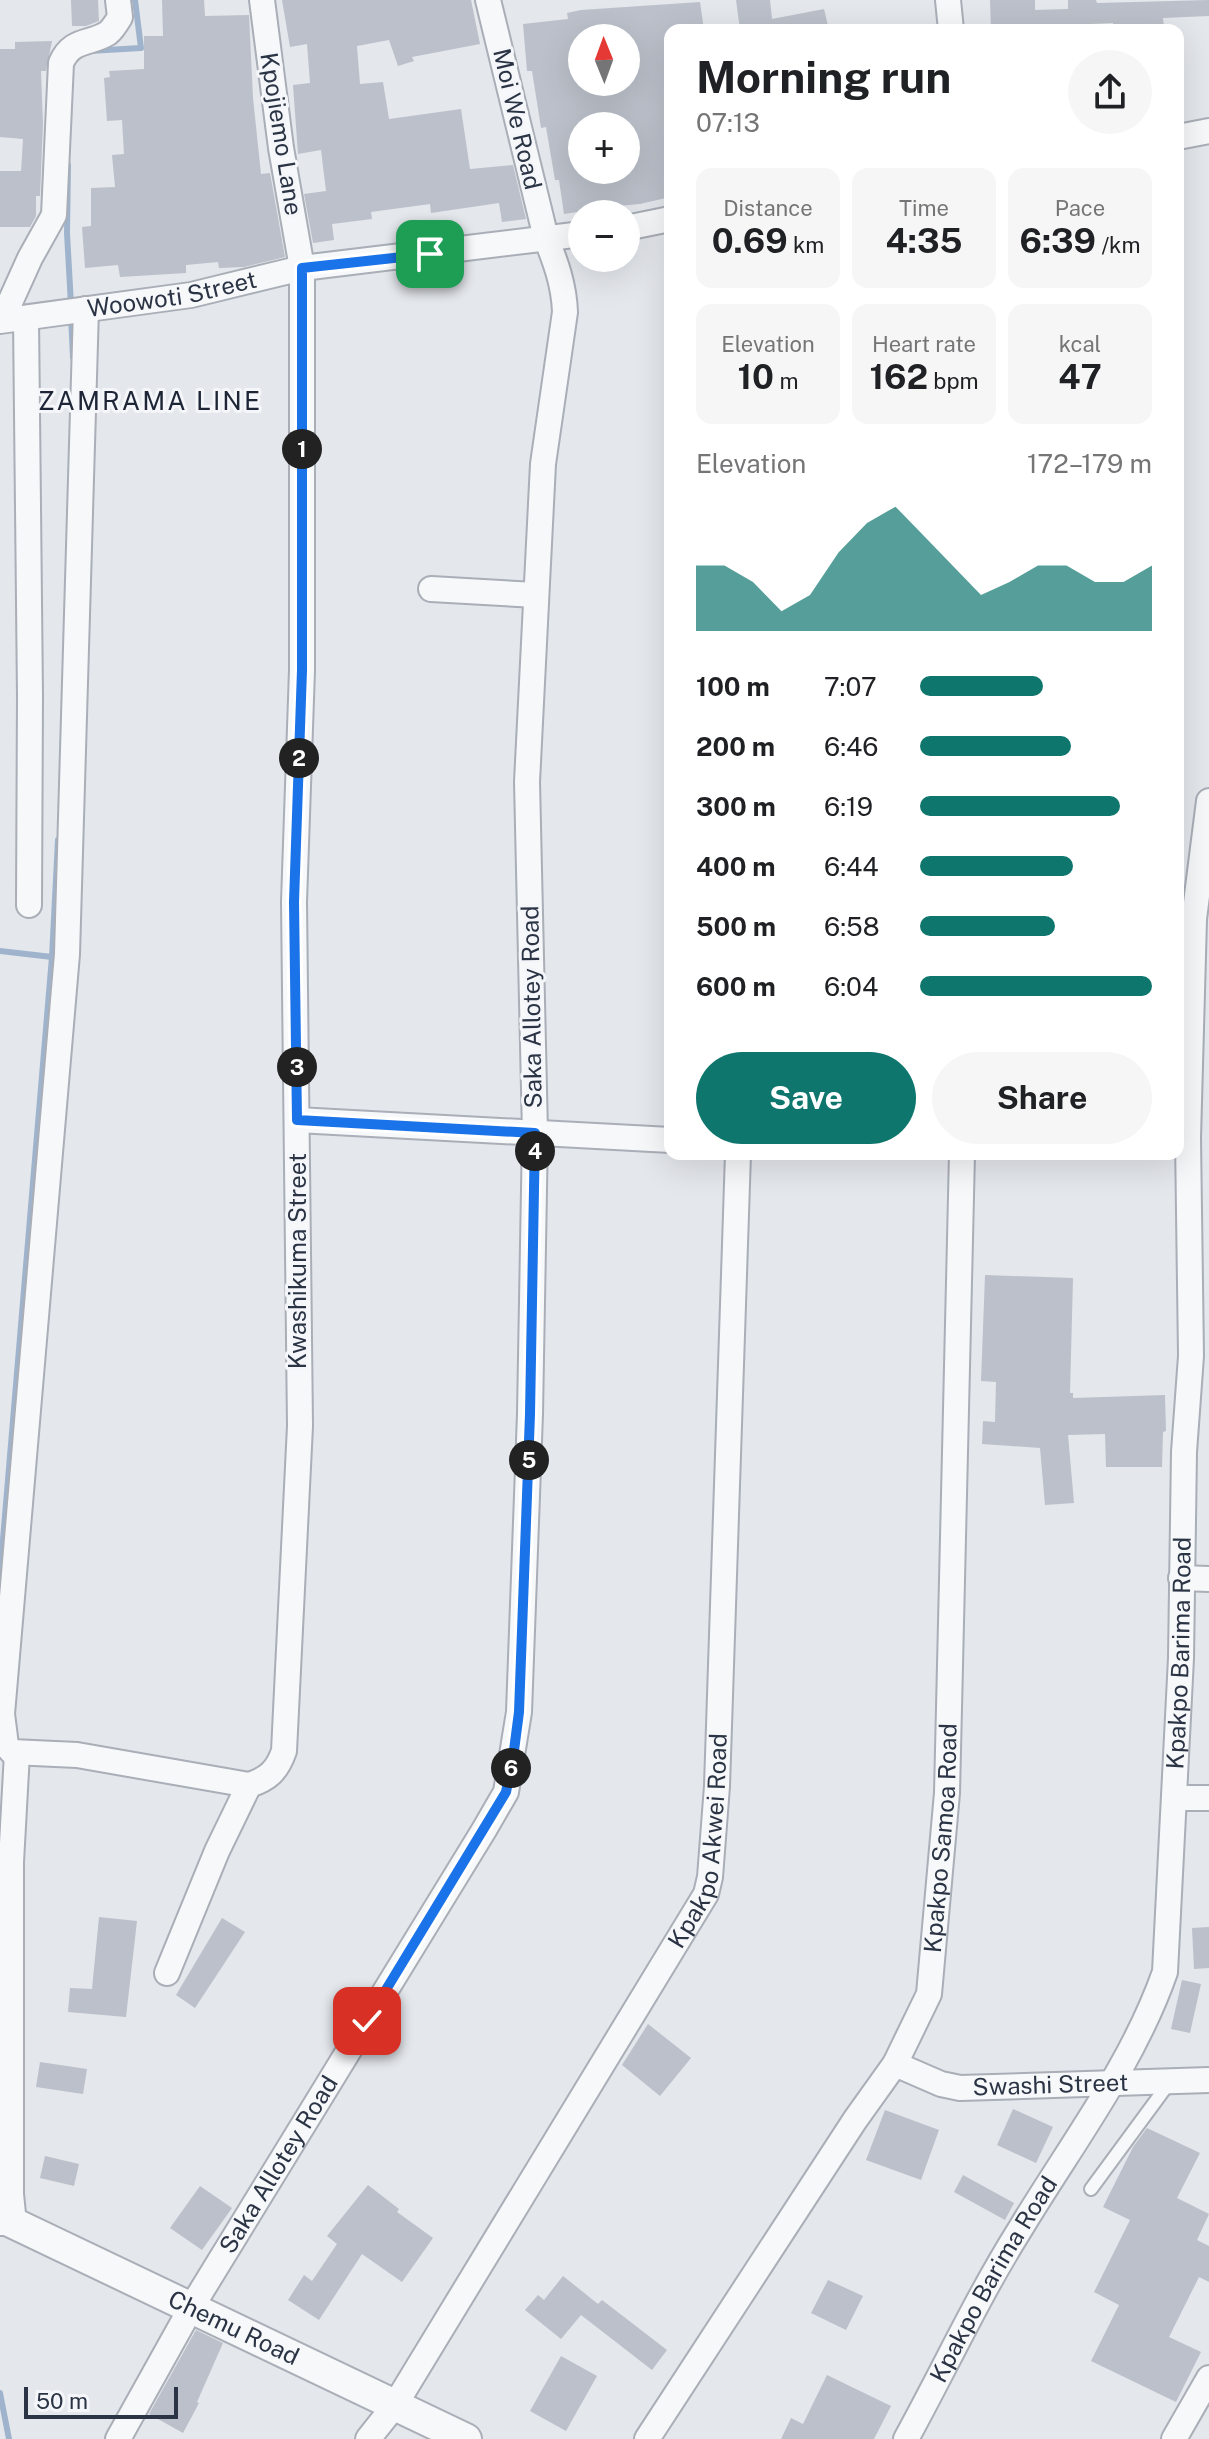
<!DOCTYPE html>
<meta charset="utf-8">
<style>
:root{--surface:#fff;--page:#f6f6f6;--text:#202124;--muted:#757577;--accent:#0f766e}
body{margin:0;font-family:"Public Sans",sans-serif;background:var(--page);color:var(--text);height:100vh;display:flex;flex-direction:column;font-size:30px;white-space:nowrap}
*{box-sizing:border-box;margin:0}
p{font-size:26px;color:var(--muted)}
.icon{flex:none;width:44px;height:44px;fill:none;stroke:currentColor;stroke-width:2;stroke-linecap:round;stroke-linejoin:round}
.map{position:relative;flex:1;overflow:hidden}
.sheet{position:absolute;left:664px;top:24px;width:520px;height:1136px;display:flex;flex-direction:column;background:var(--surface);border-radius:16px;box-shadow:0 8px 32px #0002}
.sheet>*{flex:none}
.needle{width:52px;rotate:359deg}
.tools{position:absolute;left:568px;top:24px;display:grid;gap:16px}
.tools a{display:grid;place-items:center;width:72px;height:72px;border-radius:50%;background:var(--surface);box-shadow:0 8px 32px #0002;font-size:40px}
.scale{position:absolute;left:24px;bottom:20px;width:154px;box-sizing:border-box;padding-left:8px;border:4px solid #2b3445;border-top:0;font-size:22px;line-height:28px;white-space:nowrap;color:#2b3445;-webkit-text-stroke:6px #f4f6f9;paint-order:stroke}
.pin{position:absolute;display:grid;place-items:center;width:68px;height:68px;color:#fff;margin:-34px;border-radius:16px;box-shadow:0 4px 12px #0006}
.km{position:absolute;width:40px;height:40px;margin:-20px;border-radius:50%;background:#222;color:#fff;font-size:22px;line-height:40px;text-align:center}
.round{display:grid;place-items:center;flex:none;width:84px;height:84px;border-radius:42px;background:var(--page)}
.overview{display:flex;align-items:center;justify-content:space-between;height:136px;padding:0 32px}
h1{font-size:44px;font-weight:700;line-height:60px}
.figures{display:grid;grid-template-columns:repeat(3,1fr);gap:12px;height:136px;padding:8px 32px}
.figures div{display:grid;align-content:center;border-radius:16px;background:var(--page);text-align:center}
.figures b{font-size:34px;font-weight:700}
.figures small{font-size:22px;font-weight:400}
.figures p{font-size:22px}
.chart{height:224px;padding:16px 32px}
.chart p{display:flex;justify-content:space-between}
.chart svg{width:100%;height:144px;margin-top:8px;fill:var(--accent);opacity:.7}
.cta{display:flex;gap:16px;margin-top:auto;padding:16px 32px}
.cta a{flex:1;height:92px;border-radius:48px;background:var(--accent);color:#fff;font-size:32px;font-weight:700;line-height:92px;text-align:center}
.cta a+a{background:var(--page);color:var(--text)}
ul{padding:0 32px;list-style:none;font-size:26px}
li{display:grid;grid-template-columns:128px 96px 1fr;align-items:center;height:60px}
li i{height:20px;border-radius:10px;background:var(--accent)}
.map>svg:first-child{display:block}
.lines{fill:none;stroke-linecap:round;stroke-linejoin:round}
.stream{stroke:#9fb4cc;stroke-width:6}
.building{fill:#bbc0ca;fill-rule:evenodd}
.service-casing{stroke:#a9aeb7;stroke-width:16}
.minor-casing{stroke:#a9aeb7;stroke-width:28}
.tertiary-casing{stroke:#a9aeb7;stroke-width:34}
.service{stroke:#f7f8fa;stroke-width:12}
.minor{stroke:#f7f8fa;stroke-width:24}
.tertiary{stroke:#f7f8fa;stroke-width:30}
.route-casing{stroke:#fff;stroke-width:16}
.route{stroke:#1a73e8;stroke-width:10}
.labels{text-anchor:middle;stroke-width:6;stroke-linejoin:round;paint-order:stroke}
.street-label{font-size:24px;fill:#2b3445;stroke:#f4f6f9}
.neighbourhood-label{font-size:26px;letter-spacing:2px;fill:#1d2536;stroke:#f4f6f9}
</style>
<div class="map">
<svg width="1209" height="2439" viewBox="0 0 1209 2439">
<rect width="100%" height="100%" fill="#e4e7ec"/>
<g class="lines">
<g class="stream">
<path d="M89,51L141,48L135,0"/>
<path d="M68,165L67,233L71,305"/>
<path d="M71,316L73,357"/>
<path d="M0,951L52,957"/>
<path d="M0,1575L52,957L58,840"/>
<path d="M0,2393L9,2439"/>
</g>
</g>
<g class="building">
<path d="M71,0H98L99,21L86,26H72Z"/>
<path d="M162,0H204L205,16L249,15L253,98L261,174L270,173L285,257L244,267L219,268L218,262L186,265V273L120,277L118,265L85,268L82,227L91,226V188L115,187L112,155L124,154L122,120L107,121L104,78L110,77L109,71L144,69V36H163Z"/>
<path d="M282,0H471L480,44L412,57L414,61L398,66L389,40L357,46L360,84L383,82L389,119L461,109L470,169L513,165L526,219L502,222L499,203L431,213L430,204L371,212L372,219L332,224L334,240L313,243L304,194L326,191L321,150L298,154L293,85L310,83L307,44L290,47Z"/>
<path d="M736,0H770L772,19L824,9L829,30H740Z"/>
<path d="M990,0H1035V10L1068,9V0H1096L1097,3L1209,0V16L1163,18L1164,27L1113,28V23L1068,25L1064,27V30H991Z"/>
<path d="M700,2L704,30H670V197L640,204L583,209L584,211L564,214L559,180H555L546,127L541,128L532,71H527L523,24L568,19L567,13L581,10ZM582,38H626V82H582ZM582,126H626L625,176L594,179L593,170H582Z"/>
<path d="M52,41L46,71H41L43,124L40,196H36V216L30,227H0V171H21L23,139L0,137V49H15V42Z"/>
<path d="M985,1275L1073,1278L1070,1393H1073V1398L1165,1395L1166,1431L1163,1432L1162,1467H1106L1105,1434L1068,1435L1074,1503L1045,1505L1040,1448L982,1444L983,1421L995,1422L996,1382L981,1381Z"/>
<path d="M99,1917L137,1921L126,2017L68,2012L70,1988L92,1989Z"/>
<path d="M222,1918L245,1932L195,2008L176,1995Z"/>
<path d="M1209,1927V1968L1194,1969L1192,1928Z"/>
<path d="M1182,1980L1201,1984L1190,2033L1171,2029Z"/>
<path d="M648,2024L691,2058L660,2096L622,2065Z"/>
<path d="M40,2062L87,2069L83,2094L36,2087Z"/>
<path d="M1013,2109L1053,2127L1036,2163L997,2145Z"/>
<path d="M885,2110L939,2130L921,2180L866,2160Z"/>
<path d="M1147,2128L1200,2153L1177,2198L1209,2214L1197,2240L1209,2246V2282L1199,2277L1169,2337L1201,2352L1176,2402L1091,2361L1119,2305L1094,2292L1130,2220L1103,2207L1133,2147Z"/>
<path d="M45,2156L79,2164L74,2186L40,2178Z"/>
<path d="M963,2175L1014,2203L1005,2220L954,2192Z"/>
<path d="M368,2185L399,2209L397,2212L433,2238L402,2282L362,2254L319,2320L288,2300L304,2275L312,2281L337,2244L327,2236Z"/>
<path d="M200,2186L232,2208L202,2250L170,2228Z"/>
<path d="M563,2276L598,2304L602,2300L667,2350L652,2370L581,2315L561,2339L525,2310L538,2295L544,2300Z"/>
<path d="M828,2280L863,2296L846,2330L811,2313Z"/>
<path d="M196,2330L223,2343L197,2402L199,2403L183,2433L149,2414Z"/>
<path d="M561,2356L597,2376L566,2431L530,2411Z"/>
<path d="M827,2375L891,2406L874,2439H781L791,2418L803,2424Z"/>
</g>
<g class="lines">
<g class="service-casing">
<path id="service" d="M1091,2189L1169,2083"/>
</g>
<g class="minor-casing">
<g id="minor">
<path d="M948,0L951,30"/>
<path d="M1178,137L1209,131"/>
<path d="M626,228L670,219"/>
<path d="M86,309L67,954L2,1714L6,1745L12,1752L77,1755L249,1785C268,1779 277,1771 284,1751L300,1426L294,902L302,670V268L281,148L262,0"/>
<path d="M26,318L30,696L29,905"/>
<path d="M2,320L30,258L54,215L61,63C72,38 89,45 108,33C113,29 117,22 120,17L118,0"/>
<path id="s1" d="M0,321L191,295L302,268L582,234"/>
<path d="M431,589L536,595"/>
<path d="M297,1120L670,1140"/>
<path d="M1181,1578L1209,1579"/>
<path d="M1174,1798H1209"/>
<path d="M167,1973L217,1851L249,1785"/>
<path id="s2" d="M895,2064L941,2084L960,2088L1209,2080"/>
<path d="M14,2224L11,2194V1862L17,1753"/>
<path id="s3" d="M118,2439L191,2308L484,1830L506,1792L519,1712L530,1414L535,1133L527,782L543,464L565,312C564,285 556,263 546,238L488,0"/>
<path id="s4" d="M368,2439L395,2405L706,1894L710,1877L717,1786L738,1154"/>
<path id="s5" d="M647,2439L855,2120L895,2064L929,1994L947,1793L962,1154"/>
<path id="s6" d="M906,2439C944,2370 977,2298 1019,2231C1070,2146 1132,2066 1165,1972L1181,1658L1184,1452L1191,1356L1188,1138L1194,919L1209,801"/>
<path d="M1174,2439L1209,2378"/>
</g>
</g>
<g class="tertiary-casing">
<g id="tertiary">
<path id="s7" d="M0,2220H7L466,2439"/>
</g>
</g>
<use href="#service" class="service"/>
<use href="#minor" class="minor"/>
<use href="#tertiary" class="tertiary"/>
</g>
<g class="lines">
<g class="route-casing">
<path id="route" d="M367,2021L506,1792L513,1758L519,1712L530,1414L535,1133L297,1120L294,902L302,670V268L430,254"/>
</g>
<use href="#route" class="route"/>
</g>
<g class="labels">
<g class="street-label">
<text transform="translate(517 119) rotate(77)" y="8">Moi We Road</text>
<text transform="translate(281 134) rotate(81)" y="8">Kpojiemo Lane</text>
<text dy="8" stroke="none"><textPath href="#s1" startOffset="174">Woowoti Street</textPath></text>
<text transform="translate(532 1007) rotate(-91)" y="8">Saka Allotey Road</text>
<text transform="translate(298 1261) rotate(-90)" y="8">Kwashikuma Street</text>
<text dy="8" stroke="none"><textPath href="#s6" startOffset="854">Kpakpo Barima Road</textPath></text>
<text dy="8" stroke="none"><textPath href="#s5" startOffset="684">Kpakpo Samoa Road</textPath></text>
<text dy="8" stroke="none"><textPath href="#s4" startOffset="692">Kpakpo Akwei Road</textPath></text>
<text dy="8" stroke="none"><textPath href="#s2" startOffset="160">Swashi Street</textPath></text>
<text dy="8" stroke="none"><textPath href="#s3" startOffset="318">Saka Allotey Road</textPath></text>
<text dy="8" stroke="none"><textPath href="#s6" startOffset="182">Kpakpo Barima Road</textPath></text>
<text dy="8" stroke="none"><textPath href="#s7" startOffset="258">Chemu Road</textPath></text>
</g>
<g class="neighbourhood-label">
<text x="150" y="410">ZAMRAMA LINE</text>
</g>
</g>
</svg>
<div class="tools">
<a><svg class="needle" viewBox="-14 -14 28 28"><path d="M0-13l5 13h-10z" fill="#e53935"/><path d="M0 13l5-13h-10z" fill="#757577"/></svg></a>
<a>+</a>
<a>−</a>
</div>
<div class="scale">50 m</div>
<div class="pin" style="left:430px;top:254px;background:#1e9e55"><svg class="icon" aria-label="arrive" viewBox="0 0 24 24"><path d="M6 21V4h12l-3 4 3 4H6"/></svg></div>
<div class="pin" style="left:367px;top:2021px;background:#d93025"><svg class="icon" aria-label="check" viewBox="0 0 24 24"><path d="M5 12l5 5 9-10"/></svg></div>
<b class="km" style="left:302px;top:449px">1</b>
<b class="km" style="left:299px;top:758px">2</b>
<b class="km" style="left:297px;top:1067px">3</b>
<b class="km" style="left:535px;top:1151px">4</b>
<b class="km" style="left:529px;top:1460px">5</b>
<b class="km" style="left:511px;top:1768px">6</b>
<section class="sheet">
<div class="overview"><div><h1>Morning run</h1><p>07:13</p></div><a class="round"><svg class="icon" aria-label="share" viewBox="0 0 24 24"><path d="M12 15V3M7 8l5-5 5 5M5 13v7h14v-7"/></svg></a></div>
<div class="figures">
<div><p>Distance</p><b>0.69<small> km</small></b></div>
<div><p>Time</p><b>4:35</b></div>
<div><p>Pace</p><b>6:39<small> /km</small></b></div>
</div>
<div class="figures">
<div><p>Elevation</p><b>10<small> m</small></b></div>
<div><p>Heart rate</p><b>162<small> bpm</small></b></div>
<div><p>kcal</p><b>47</b></div>
</div>
<div class="chart"><p><span>Elevation</span>172–179 m</p>
<svg viewBox="0 0 160 44" preserveAspectRatio="none"><path d="M0 44V24L10 24L20 29L30 38L40 33L50 20L60 11L70 6L80 15L90 24L100 33L110 29L120 24L130 24L140 29L150 29L160 24V44z"/></svg>
</div>
<ul>
<li><b>100 m</b>7:07<i style="width:53%"></i></li>
<li><b>200 m</b>6:46<i style="width:65%"></i></li>
<li><b>300 m</b>6:19<i style="width:86%"></i></li>
<li><b>400 m</b>6:44<i style="width:66%"></i></li>
<li><b>500 m</b>6:58<i style="width:58%"></i></li>
<li><b>600 m</b>6:04<i style="width:100%"></i></li>
</ul>
<div class="cta"><a>Save</a><a>Share</a></div>
</section>
</div>
